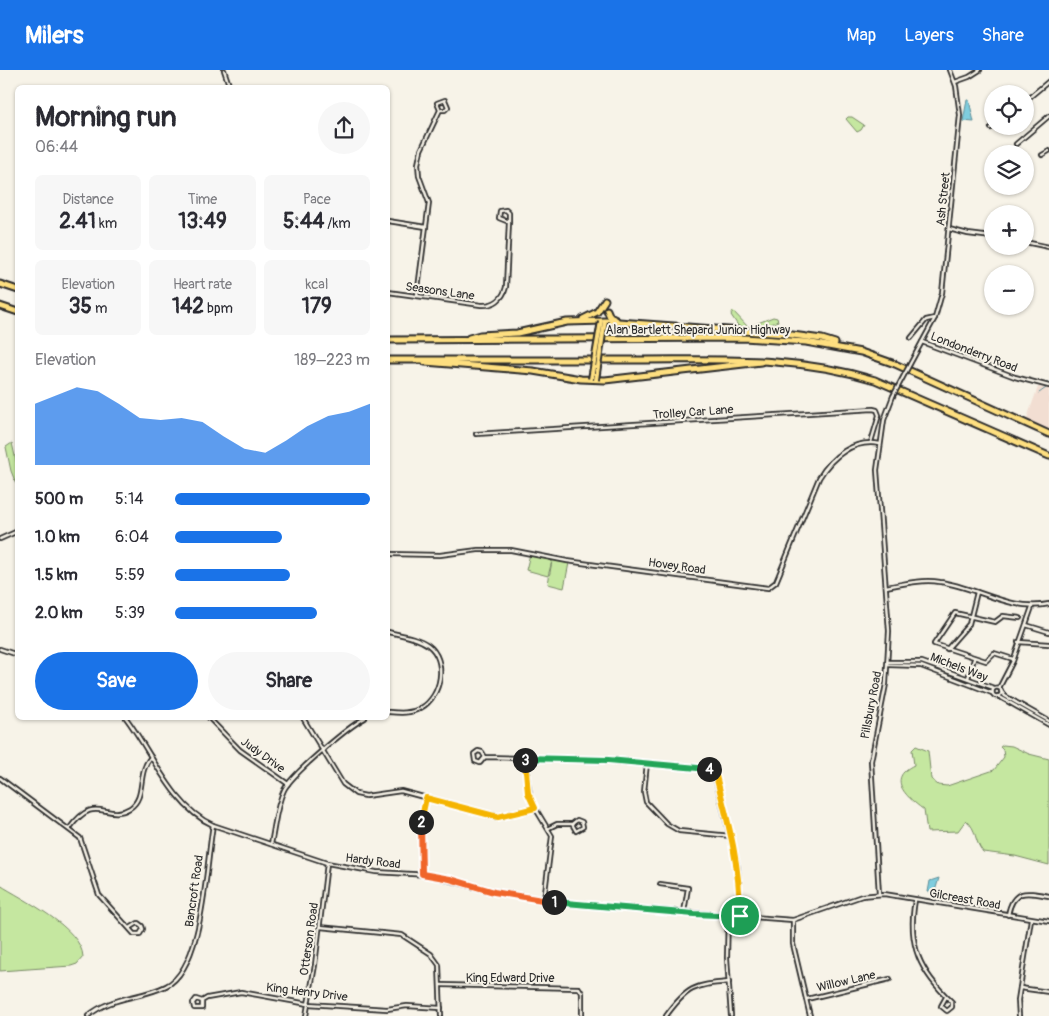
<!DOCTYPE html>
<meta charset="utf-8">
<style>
:root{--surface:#fff;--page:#f7f7f7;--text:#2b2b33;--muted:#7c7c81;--accent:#1a73e8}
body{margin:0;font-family:Pangolin,sans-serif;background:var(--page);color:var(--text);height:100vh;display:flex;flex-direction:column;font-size:19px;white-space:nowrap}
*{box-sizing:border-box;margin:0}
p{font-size:16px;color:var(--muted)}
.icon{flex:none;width:28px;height:28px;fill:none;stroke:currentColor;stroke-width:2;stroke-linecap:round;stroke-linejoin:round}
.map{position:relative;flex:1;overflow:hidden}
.sheet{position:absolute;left:15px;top:15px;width:375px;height:635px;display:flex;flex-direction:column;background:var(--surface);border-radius:8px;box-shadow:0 1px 4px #0004}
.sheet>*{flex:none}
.tools{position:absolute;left:984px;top:15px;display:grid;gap:10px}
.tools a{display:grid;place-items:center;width:50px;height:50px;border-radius:50%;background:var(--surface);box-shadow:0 1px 4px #0004;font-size:25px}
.pin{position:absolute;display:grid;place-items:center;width:42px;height:42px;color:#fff;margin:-21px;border:2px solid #fff;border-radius:50%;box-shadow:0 1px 5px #0007}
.km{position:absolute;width:25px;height:25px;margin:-12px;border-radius:50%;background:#222;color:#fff;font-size:14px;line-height:25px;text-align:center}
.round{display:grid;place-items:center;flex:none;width:52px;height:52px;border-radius:26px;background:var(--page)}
.summary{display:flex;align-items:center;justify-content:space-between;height:85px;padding:0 20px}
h1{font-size:28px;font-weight:700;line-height:38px}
.metrics{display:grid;grid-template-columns:repeat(3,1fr);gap:8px;height:85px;padding:5px 20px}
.metrics div{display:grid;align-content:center;border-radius:8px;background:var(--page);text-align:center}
.metrics b{font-size:21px;font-weight:700}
.metrics small{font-size:14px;font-weight:400}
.metrics p{font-size:14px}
.chart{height:140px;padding:10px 20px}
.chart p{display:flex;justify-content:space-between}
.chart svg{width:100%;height:90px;margin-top:5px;fill:var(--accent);opacity:.7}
.cta{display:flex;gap:10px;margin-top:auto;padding:10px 20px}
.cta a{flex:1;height:58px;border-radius:30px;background:var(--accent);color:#fff;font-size:20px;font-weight:700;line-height:58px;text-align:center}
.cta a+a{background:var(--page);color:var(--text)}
ul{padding:0 20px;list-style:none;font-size:16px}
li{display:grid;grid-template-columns:80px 60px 1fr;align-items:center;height:38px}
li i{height:12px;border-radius:6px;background:var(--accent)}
header{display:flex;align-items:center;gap:30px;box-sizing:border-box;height:70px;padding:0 25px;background:var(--accent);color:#fff}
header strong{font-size:24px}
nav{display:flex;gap:28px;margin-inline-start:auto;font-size:18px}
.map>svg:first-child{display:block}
.built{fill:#f2ded2}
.green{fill:#c5e7a0;stroke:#788966}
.water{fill:#7fcdde;stroke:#5d8c96}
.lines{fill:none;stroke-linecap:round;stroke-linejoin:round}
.stream{stroke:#5d8c96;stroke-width:1}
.minor-casing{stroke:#2b2b2b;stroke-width:6}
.highway-casing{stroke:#2b2b2b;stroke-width:9}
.minor{stroke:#f7f3e8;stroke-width:2.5}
.highway{stroke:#fedf80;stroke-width:5}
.minor-bridge-casing{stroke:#2b2b2b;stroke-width:6;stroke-linecap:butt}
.major-bridge-casing{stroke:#2b2b2b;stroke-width:8;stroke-linecap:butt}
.minor-bridge{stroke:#f7f3e8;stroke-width:2.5}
.major-bridge{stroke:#fedf80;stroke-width:4}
.split-1-casing{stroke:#fff;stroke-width:10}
.split-2-casing{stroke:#fff;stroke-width:10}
.split-3-casing{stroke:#fff;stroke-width:10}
.split-4-casing{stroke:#fff;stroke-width:10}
.split-5-casing{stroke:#fff;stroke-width:10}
.split-1{stroke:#22a559;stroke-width:6}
.split-2{stroke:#f0652b;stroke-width:6}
.split-3{stroke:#f5b400;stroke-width:6}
.split-4{stroke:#22a559;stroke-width:6}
.split-5{stroke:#f5b400;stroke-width:6}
.labels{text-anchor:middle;stroke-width:4;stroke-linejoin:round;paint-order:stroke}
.street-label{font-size:12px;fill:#2b2b2b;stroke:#f7f3e8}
</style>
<header>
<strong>Milers</strong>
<nav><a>Map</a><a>Layers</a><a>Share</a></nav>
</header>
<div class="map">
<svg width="1049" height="946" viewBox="0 0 1049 946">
<rect width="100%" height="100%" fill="#f7f3e8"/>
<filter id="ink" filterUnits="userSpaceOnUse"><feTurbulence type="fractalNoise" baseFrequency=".02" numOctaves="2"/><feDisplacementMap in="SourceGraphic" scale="10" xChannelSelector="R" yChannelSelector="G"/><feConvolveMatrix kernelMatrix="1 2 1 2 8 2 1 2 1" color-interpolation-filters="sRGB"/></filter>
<g filter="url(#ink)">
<path class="built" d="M1038,317L1049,319V361L1026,351Z"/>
<g class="green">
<path d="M848,47H852L864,55L861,60L857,62L846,49Z"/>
<path d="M733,241L748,257L773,247L777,248L778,251L747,265L743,263L731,245Z"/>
<path d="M12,373L17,395V416L11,401L6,377Z"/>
<path d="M530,484L569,493L564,518L548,514L552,491L548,506L526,500Z"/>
<path d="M1003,675L1012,676L1029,684L1049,689V795L1015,786L983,782C973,769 978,761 966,750L958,761L927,762L924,740C908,728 885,709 914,695L912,680L916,676L928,681L931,709L938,715L947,716L994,700L1004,687L1003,680L1000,677Z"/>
<path d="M0,815C22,829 82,858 83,887L77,894L71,896L0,901Z"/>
</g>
<g class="water">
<path d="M967,30H969L974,52L963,51Z"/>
<path d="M939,808L935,821L928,822L930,811Z"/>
</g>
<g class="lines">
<g class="stream">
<path d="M1047,313L1049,312"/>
<path d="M1039,323L1046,318"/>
</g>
<g class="minor-casing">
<g id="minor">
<path d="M224,0L230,18"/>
<path d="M955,12L969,7L980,0"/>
<path d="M1025,31L1049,11"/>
<path d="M991,58L994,56"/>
<path d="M1016,74L1049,46"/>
<path d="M1042,85L1049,81"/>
<path d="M388,151L426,157"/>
<path d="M949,159L968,164L992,167"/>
<path d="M1025,172L1049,177"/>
<path d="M388,222L481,235C494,236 503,229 506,217L509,152V143L506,140L500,141L499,148L509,152"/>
<path d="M417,226L429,133L419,106L418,94L421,80L440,40H445L448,37L445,30L437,33L440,40"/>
<path d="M911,268L926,250L935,248"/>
<path d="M922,272L1015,307L1049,316"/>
<path d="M910,294L935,248L942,223L960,45L956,16L950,0"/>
<path d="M476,364L873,339L877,340L879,345L871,372"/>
<path d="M0,469L18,461"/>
<path d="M388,484L440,485L478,480H511L567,491L768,518L776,512L819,408C832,386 854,369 880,374"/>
<path d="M886,517C903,514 922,509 940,512C977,517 1011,542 1049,534"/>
<path d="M1026,555L1049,562"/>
<path d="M388,562C401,565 417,567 428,575C448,590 442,626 421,638C410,644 400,643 388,642"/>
<path d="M1018,572L1049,574"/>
<path d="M0,579L18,585"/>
<path d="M947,579L969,554L977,522"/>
<path d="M1013,589L994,583L986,591L934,574L955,543L995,552L1003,546L1020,548"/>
<path d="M888,592H922L994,618"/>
<path d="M888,595L921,596L992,623"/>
<path d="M968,608L974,589"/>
<circle cx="997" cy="622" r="4.5"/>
<path d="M999,618L1013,591L1032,537"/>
<path d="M1001,621L1005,626L1049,651"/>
<path d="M998,626L1049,655"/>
<path d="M126,648C151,681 173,738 213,755L327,793L376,802L429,805L494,822L571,834L793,850L862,826L884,824L1049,851"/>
<path d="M209,648L240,680L288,714"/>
<path d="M303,648L343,714L356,724L366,726L401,721L498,747L535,738"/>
<path d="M485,687L480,693L475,691L474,684L478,681L482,682L485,687L608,690L708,699L714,702L738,798L740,846"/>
<path d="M524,688L531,731L552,766L544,830"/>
<path d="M647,693L644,722L646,732L667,754L679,761L731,766"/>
<path d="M0,708L80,768L99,825L134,864H140L143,859L142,856L138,853L130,858"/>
<path d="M549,758L557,754H572L577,750L582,752L583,757L576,761L572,754"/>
<path d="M69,759C96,721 106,753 130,738C147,727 136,703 151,687"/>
<path d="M271,774C275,756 276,736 284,720C292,704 348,657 365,648"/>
<path d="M422,804L421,750L426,729"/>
<path d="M660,814L688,818L684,842"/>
<path d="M879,824L871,691L886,614L889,561L877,400L884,350L893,326"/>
<path d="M915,830C907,875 920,902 952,932V937L947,941L941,936L946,927"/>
<path d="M728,845L727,888L731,946"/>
<path d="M1008,845C1013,818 1027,822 1049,826"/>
<path d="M793,850V874L810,946"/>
<path d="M320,857L402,865L431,884L439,895L441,946"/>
<path d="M441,915L579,918L582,923V946"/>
<path d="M1020,918L1049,922"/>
<path d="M807,929L890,909"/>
<path d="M202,931V938H194L193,933L196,929L202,931L207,928L241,922L308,934L387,939L407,936L441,938"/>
<path d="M88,946C111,926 140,929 166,916C204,898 206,793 213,755"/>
<path d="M306,946L315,895L327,793"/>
<path d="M666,946C687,917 694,915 729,912"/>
<path d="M1019,946L1018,930L1031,849"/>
</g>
</g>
<g class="highway-casing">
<g id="highway">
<path d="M0,214L18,220"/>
<path d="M0,236L18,242"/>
<path d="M607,240L610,247L616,250"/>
<path d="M583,249L597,242L605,230"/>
<path d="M469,268L480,265L517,263L567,252L605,251L785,264L822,269L835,273"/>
<path d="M388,270L744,268L806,272L861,282L895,294L1049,364"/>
<path d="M388,290C473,290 559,290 645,290C725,290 798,286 875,310L1049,386"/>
<path d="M425,292L533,301L581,309L605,310L761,292"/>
</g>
</g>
<use href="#minor" class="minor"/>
<use href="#highway" class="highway"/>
<g class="minor-bridge-casing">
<path id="minor-bridge" d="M893,326L910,294"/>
</g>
<g class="major-bridge-casing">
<g id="major-bridge">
<path d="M591,309L601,251"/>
<path d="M596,310L605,251"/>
</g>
</g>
<use href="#minor-bridge" class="minor-bridge"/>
<use href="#major-bridge" class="major-bridge"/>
</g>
</g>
<g class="lines" filter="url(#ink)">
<g class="split-1-casing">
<path id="split-1" d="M554,832L694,844L740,846"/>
</g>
<g class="split-2-casing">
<path id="split-2" d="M421,752L422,804L450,809L494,822L554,832"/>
</g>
<g class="split-3-casing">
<path id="split-3" d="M421,752L426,728L498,747L535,738L528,723L525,690"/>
</g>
<g class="split-4-casing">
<path id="split-4" d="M525,690L524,688L608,690L709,699"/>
</g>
<g class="split-5-casing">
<path id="split-5" d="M709,699L716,706C729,755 740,795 740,846"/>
</g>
<use href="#split-1" class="split-1"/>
<use href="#split-2" class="split-2"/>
<use href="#split-3" class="split-3"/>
<use href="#split-4" class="split-4"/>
<use href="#split-5" class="split-5"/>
</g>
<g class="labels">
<g class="street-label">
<text transform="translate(943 129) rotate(-84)" y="4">Ash Street</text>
<text transform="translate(440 221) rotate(8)" y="4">Seasons Lane</text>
<text x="698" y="264">Alan Bartlett Shepard Junior Highway</text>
<text transform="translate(974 282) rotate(21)" y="4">Londonderry Road</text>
<text transform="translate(693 342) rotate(-4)" y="4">Trolley Car Lane</text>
<text transform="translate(677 496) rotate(8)" y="4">Hovey Road</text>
<text transform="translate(959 597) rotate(21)" y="4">Michels Way</text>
<text transform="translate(871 635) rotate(-79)" y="4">Pillsbury Road</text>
<text transform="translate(263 685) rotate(36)" y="4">Judy Drive</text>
<text transform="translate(373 791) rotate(7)" y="4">Hardy Road</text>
<text transform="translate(194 821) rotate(-82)" y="4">Bancroft Road</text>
<text transform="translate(965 829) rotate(10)" y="4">Gilcreast Road</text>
<text transform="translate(309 869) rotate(-82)" y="4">Otterson Road</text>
<text x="510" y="912">King Edward Drive</text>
<text transform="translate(846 911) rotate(-13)" y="4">Willow Lane</text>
<text transform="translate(307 922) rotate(7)" y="4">King Henry Drive</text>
</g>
</g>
</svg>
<div class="tools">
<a><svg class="icon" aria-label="locate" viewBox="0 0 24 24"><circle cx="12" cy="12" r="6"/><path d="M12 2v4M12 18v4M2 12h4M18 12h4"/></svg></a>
<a><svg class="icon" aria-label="layers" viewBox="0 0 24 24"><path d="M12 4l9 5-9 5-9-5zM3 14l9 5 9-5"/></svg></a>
<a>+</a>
<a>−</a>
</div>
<div class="pin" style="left:740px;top:846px;background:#1e9e55"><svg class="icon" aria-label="arrive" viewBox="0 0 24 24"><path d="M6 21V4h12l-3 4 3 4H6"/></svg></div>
<b class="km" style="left:554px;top:832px">1</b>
<b class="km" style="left:421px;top:752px">2</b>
<b class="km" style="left:525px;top:690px">3</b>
<b class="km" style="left:709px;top:699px">4</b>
<section class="sheet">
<div class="summary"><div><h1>Morning run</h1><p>06:44</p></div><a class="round"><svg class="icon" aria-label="share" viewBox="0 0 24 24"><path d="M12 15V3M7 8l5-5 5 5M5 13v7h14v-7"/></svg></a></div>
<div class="metrics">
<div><p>Distance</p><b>2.41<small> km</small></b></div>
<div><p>Time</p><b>13:49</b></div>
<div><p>Pace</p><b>5:44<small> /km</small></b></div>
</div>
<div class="metrics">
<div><p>Elevation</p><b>35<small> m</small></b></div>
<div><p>Heart rate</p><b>142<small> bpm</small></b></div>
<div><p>kcal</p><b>179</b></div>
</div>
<div class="chart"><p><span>Elevation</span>189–223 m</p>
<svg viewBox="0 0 160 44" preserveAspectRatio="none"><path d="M0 44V14L10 10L20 6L30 8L40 14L50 21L60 22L70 21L80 23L90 30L100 36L110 38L120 32L130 25L140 20L150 18L160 14V44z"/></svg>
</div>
<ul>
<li><b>500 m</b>5:14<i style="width:100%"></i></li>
<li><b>1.0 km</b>6:04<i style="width:55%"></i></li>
<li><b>1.5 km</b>5:59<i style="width:59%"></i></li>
<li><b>2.0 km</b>5:39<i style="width:73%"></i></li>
</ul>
<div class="cta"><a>Save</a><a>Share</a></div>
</section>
</div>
